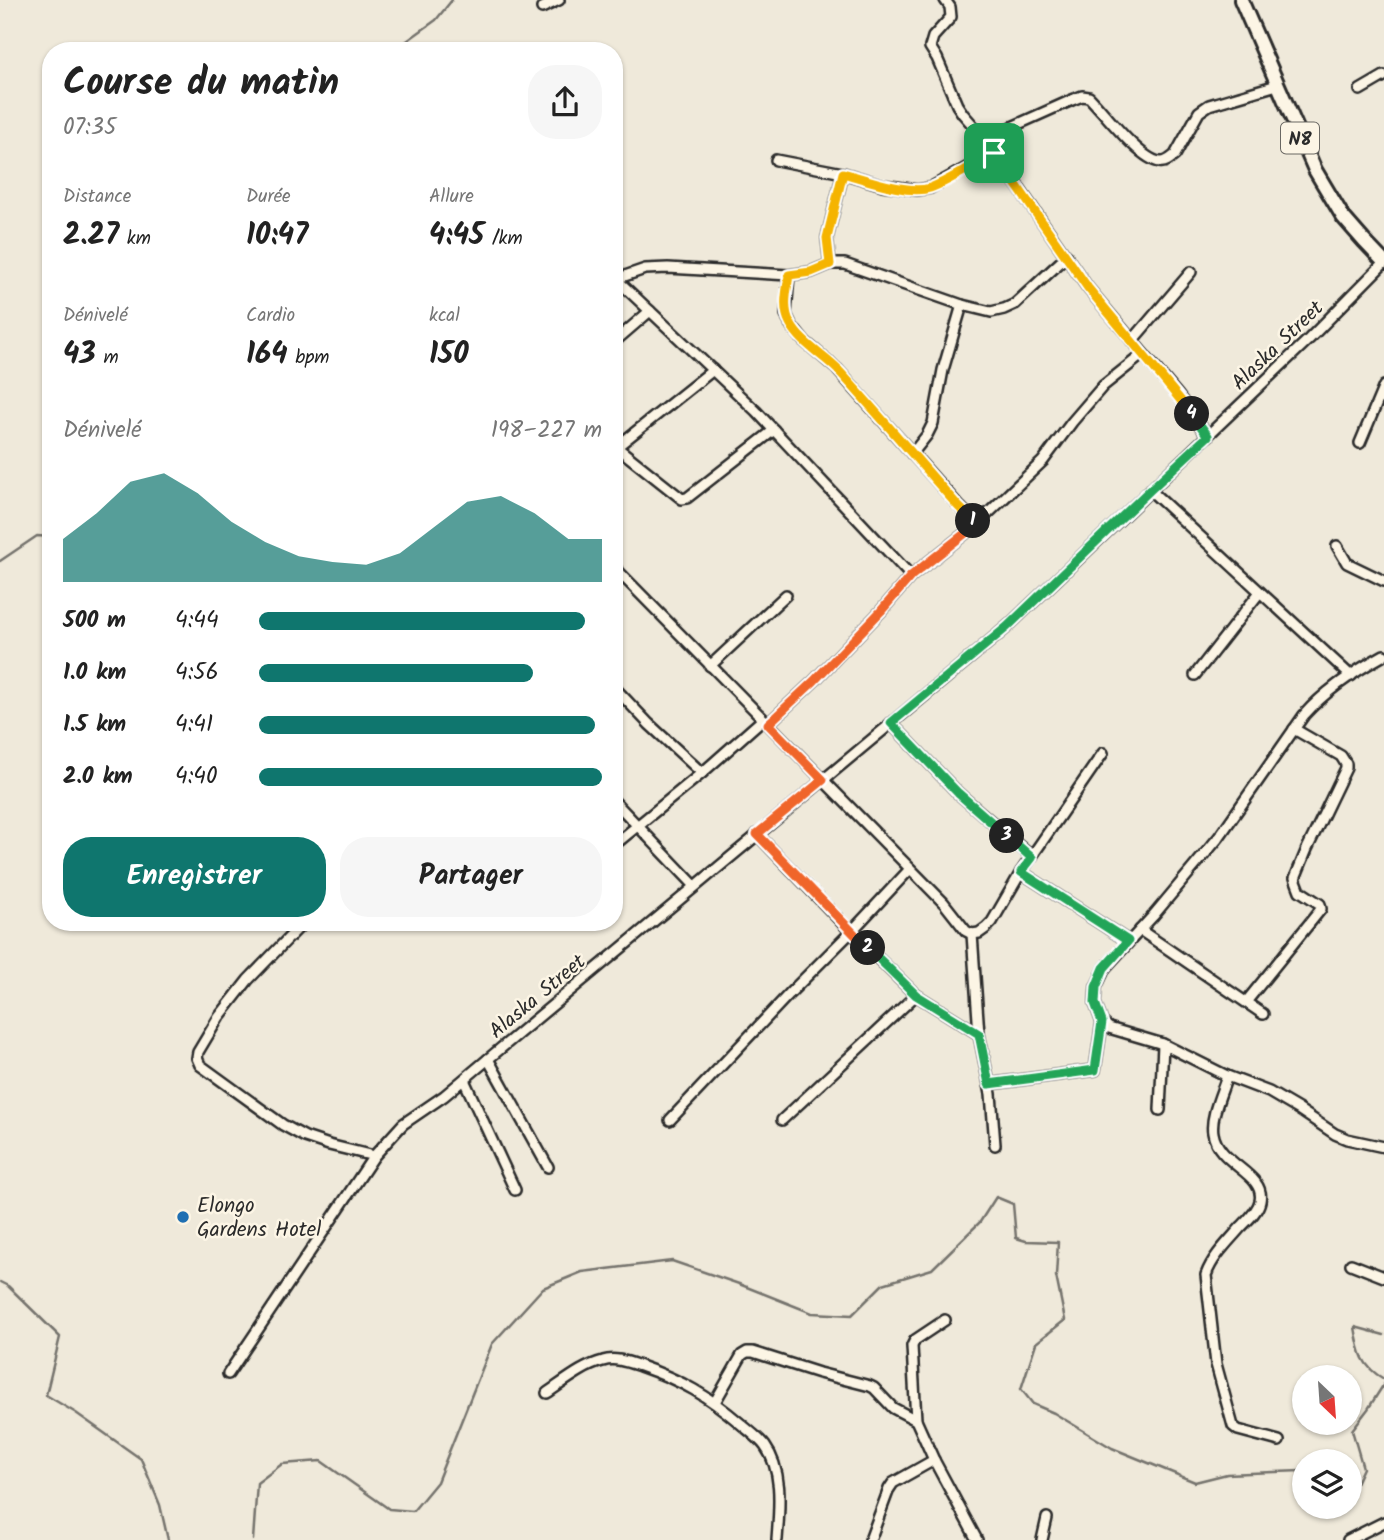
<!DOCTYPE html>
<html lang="fr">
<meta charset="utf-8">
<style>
:root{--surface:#fff;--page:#f6f6f6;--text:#222;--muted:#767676;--accent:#0f766e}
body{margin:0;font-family:Kalam,sans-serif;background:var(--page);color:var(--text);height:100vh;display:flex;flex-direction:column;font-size:26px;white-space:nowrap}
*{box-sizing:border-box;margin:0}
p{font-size:23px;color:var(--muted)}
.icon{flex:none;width:38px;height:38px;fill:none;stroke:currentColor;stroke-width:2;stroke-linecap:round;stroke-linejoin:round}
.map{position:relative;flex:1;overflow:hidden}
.side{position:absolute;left:42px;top:42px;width:581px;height:889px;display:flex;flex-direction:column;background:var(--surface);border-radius:28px;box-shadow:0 2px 5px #0004}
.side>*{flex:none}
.needle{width:46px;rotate:155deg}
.buttons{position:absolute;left:1292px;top:1365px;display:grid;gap:14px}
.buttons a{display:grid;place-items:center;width:70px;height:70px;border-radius:50%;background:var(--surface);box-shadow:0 2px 5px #0004;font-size:35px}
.pin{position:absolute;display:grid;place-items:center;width:60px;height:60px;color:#fff;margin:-30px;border-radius:14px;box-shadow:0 4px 10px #0006}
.km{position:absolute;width:35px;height:35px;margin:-18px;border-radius:50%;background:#222;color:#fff;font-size:19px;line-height:35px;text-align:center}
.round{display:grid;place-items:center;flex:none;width:74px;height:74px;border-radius:28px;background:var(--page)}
.headline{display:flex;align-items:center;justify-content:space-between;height:119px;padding:0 21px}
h1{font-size:38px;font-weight:800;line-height:52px}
.figures{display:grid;grid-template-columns:repeat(3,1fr);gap:10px;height:119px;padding:7px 21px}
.figures div{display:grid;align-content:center}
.figures b{font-size:30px;font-weight:800}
.figures small{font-size:19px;font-weight:400}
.figures p{font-size:19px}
.chart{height:196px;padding:14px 21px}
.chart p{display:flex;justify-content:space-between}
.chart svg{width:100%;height:126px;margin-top:7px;fill:var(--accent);opacity:.7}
.action{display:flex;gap:14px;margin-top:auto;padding:14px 21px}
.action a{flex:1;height:80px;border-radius:28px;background:var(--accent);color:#fff;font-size:28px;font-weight:800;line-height:80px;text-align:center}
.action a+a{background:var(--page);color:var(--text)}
ul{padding:0 21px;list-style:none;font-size:23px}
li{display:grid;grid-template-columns:112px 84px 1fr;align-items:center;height:52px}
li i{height:18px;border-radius:9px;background:var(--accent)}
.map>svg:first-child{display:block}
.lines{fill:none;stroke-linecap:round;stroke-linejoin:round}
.stream{stroke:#75736d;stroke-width:2.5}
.minor-casing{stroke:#2b2b2b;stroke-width:14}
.highway-casing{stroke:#2b2b2b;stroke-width:18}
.minor{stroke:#fcf5e5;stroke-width:9}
.highway{stroke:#fcf5e5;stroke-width:12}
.split-1-casing{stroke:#fff;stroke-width:14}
.split-2-casing{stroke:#fff;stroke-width:14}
.split-3-casing{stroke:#fff;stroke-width:14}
.split-4-casing{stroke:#fff;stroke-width:14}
.split-5-casing{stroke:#fff;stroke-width:14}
.split-1{stroke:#f5b400;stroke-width:9}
.split-2{stroke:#f0652b;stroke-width:9}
.split-3{stroke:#22a559;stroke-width:9}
.split-4{stroke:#22a559;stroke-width:9}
.split-5{stroke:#f5b400;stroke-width:9}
.poi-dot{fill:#1f6fb2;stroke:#fcf5e5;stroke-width:2.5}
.labels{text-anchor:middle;stroke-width:5;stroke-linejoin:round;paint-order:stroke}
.shield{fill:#fcf5e5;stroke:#6a6863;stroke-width:2}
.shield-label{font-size:19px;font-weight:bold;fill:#2b2b2b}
.street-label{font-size:21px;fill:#2b2b2b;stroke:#fcf5e5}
.poi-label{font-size:21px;fill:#2b2b2b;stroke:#fcf5e5;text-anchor:start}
</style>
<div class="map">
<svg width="1384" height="1540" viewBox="0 0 1384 1540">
<rect width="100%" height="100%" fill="#efe9da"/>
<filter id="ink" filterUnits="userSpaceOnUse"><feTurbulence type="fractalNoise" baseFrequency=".0143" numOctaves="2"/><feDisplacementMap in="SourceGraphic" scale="14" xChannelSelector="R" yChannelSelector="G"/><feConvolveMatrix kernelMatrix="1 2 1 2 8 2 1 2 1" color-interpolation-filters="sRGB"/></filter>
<g filter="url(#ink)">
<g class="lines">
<g class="stream">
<path d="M393,51L436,20L452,0"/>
<path d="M0,561L37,536L51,537"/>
<path d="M0,1282L8,1286L60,1337L46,1395L76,1413L141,1459L160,1505L168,1540"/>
<path d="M1384,1335L1355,1327C1359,1351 1361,1366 1384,1379"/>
<path d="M1349,1484L1356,1483L1363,1468L1352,1430L1368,1409L1384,1384"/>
<path d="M253,1540L257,1483L282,1464L321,1461L389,1509L413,1511L437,1482L492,1344L543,1288L582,1272L672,1261L739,1284L812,1313L852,1315L883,1284L932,1269L980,1222L996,1197L1013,1204L1016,1238L1026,1241L1058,1242L1056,1276L1065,1320L1036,1343L1021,1389L1033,1404L1054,1413L1112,1448L1195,1482L1227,1474L1301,1471L1304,1473"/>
</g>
<g class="minor-casing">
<g id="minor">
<path d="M945,0L950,7L951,17L933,37L930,47L937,58L957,105L963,114L985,139L1088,288L1177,394L1208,436"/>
<path d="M542,8L559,0"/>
<path d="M1360,90L1384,76"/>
<path d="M985,139L1072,100L1082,96L1089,97C1104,112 1140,160 1160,162C1166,163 1170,159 1175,155L1199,112L1209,105L1277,85"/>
<path d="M776,160L843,173L883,185L917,190L930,188L994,153"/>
<path d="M830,264L827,238L843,173"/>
<path d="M789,275L786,314L791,325L803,340L837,369L959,506L977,524L1043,461L1072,422L1103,386L1143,354"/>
<path d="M614,277L756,411L911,576L881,611L814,681L768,724"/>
<path d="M616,279L645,269L668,268L789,275L811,272L830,264H845L962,305L991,312L1004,309L1015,304L1067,256"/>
<path d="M1132,341L1191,272"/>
<path d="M614,342L650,311"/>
<path d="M1360,443L1384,386"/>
<path d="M614,445L682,499L687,498L774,430"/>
<path d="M614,449L713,370"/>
<path d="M912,454L927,435L933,423L943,370L962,305"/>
<path d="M1150,490L1351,676"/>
<path d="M1337,546L1347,563L1384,581"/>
<path d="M614,567L944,903L966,931L972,934L979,933L986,928L992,922L1021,872L1103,753"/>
<path d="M911,576L977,524"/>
<path d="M1384,655C1355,671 1326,690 1304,715L1219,837L1153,916L1105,968L1096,987L1095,1003L1102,1022L1109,1028L1163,1044L1227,1076L1269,1092L1298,1109L1335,1134L1347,1139L1384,1147"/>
<path d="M710,666L786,595"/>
<path d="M1195,675L1260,592"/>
<path d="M614,687L649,724L702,773"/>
<path d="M891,723L958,793L1032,857"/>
<path d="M614,801L695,886"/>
<path d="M757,834L851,932L916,995L979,1034"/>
<path d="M614,845L702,773L763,719"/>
<path d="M1021,872L1128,941"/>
<path d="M304,922L248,980L219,1017L198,1052L197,1058L200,1065L283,1125L305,1137L329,1145L374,1156"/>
<path d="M1140,930L1263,1014"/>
<path d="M972,934L979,1034L991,1094L995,1145"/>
<path d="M1246,1002L1321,909L1320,904L1300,891L1295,878L1307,849L1346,768V764L1341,756L1294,729"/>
<path d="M488,1059L548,1167"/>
<path d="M1227,1076C1222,1092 1210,1117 1213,1133C1218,1165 1266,1173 1260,1201C1258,1211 1248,1220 1241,1227C1228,1242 1213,1256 1206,1275L1216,1364L1233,1426L1238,1430L1279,1441"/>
<path d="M464,1080L515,1190"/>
<path d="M989,1084L1095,1070L1102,1022"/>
<path d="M1160,1110L1163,1044"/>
<path d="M670,1120L790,993L851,932L910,869"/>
<path d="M782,1120L916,995"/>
<path d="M1351,1264L1384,1277"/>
<path d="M945,1320L915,1340L912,1346L916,1420L934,1460L977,1540"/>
<path d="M228,1374L374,1156L403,1124L444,1096L500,1049L1007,627L1309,339L1384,263"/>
<path d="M547,1393C565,1381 583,1366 603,1361C615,1357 628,1362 640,1366C683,1381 707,1395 741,1424C749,1431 759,1438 765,1446C784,1472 779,1510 777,1540"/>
<path d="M715,1402L742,1355L747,1352H753L819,1373L870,1386L874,1388L893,1408L916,1420"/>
<path d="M870,1540L889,1489L893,1483L934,1460"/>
<path d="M1042,1540L1047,1518"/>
<path d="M1348,1540L1384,1522"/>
</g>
</g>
<g class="highway-casing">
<path id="highway" d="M1241,0L1315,170L1343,217L1364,241L1384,262"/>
</g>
<use href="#minor" class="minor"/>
<use href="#highway" class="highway"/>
</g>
</g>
<g class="lines" filter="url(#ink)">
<g class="split-1-casing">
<path id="split-1" d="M973,521L958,506C919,462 880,416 840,372C824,355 801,344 790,323C782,308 787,290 789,275L811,272L830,264L827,238L843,173C865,179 908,195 930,188C950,181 975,164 994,153"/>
</g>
<g class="split-2-casing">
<path id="split-2" d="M868,948L757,834L823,780L768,724L814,681L881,611L911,576L977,524L973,521"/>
</g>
<g class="split-3-casing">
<path id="split-3" d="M868,948L916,995L979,1034L989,1084L1095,1070L1102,1022L1095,1003L1096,987L1104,968L1128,941L1021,872L1032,858L1007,836"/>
</g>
<g class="split-4-casing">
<path id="split-4" d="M1007,836L958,793L891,723L1007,627L1150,490L1208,436L1192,414"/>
</g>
<g class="split-5-casing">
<path id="split-5" d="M994,153L1088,288L1192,414"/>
</g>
<use href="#split-1" class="split-1"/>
<use href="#split-2" class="split-2"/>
<use href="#split-3" class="split-3"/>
<use href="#split-4" class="split-4"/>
<use href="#split-5" class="split-5"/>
</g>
<circle class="poi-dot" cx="183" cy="1217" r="7"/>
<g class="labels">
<rect class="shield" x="1281" y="122.5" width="38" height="31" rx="5"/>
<g class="shield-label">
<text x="1300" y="145">N8</text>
</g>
<g class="street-label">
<text transform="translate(1277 345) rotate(-44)" y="7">Alaska Street</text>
<text transform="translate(537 996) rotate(-40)" y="7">Alaska Street</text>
</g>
<g class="poi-label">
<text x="197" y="1212">Elongo<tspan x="197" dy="24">Gardens Hotel</tspan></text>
</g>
</g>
</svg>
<div class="buttons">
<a><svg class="needle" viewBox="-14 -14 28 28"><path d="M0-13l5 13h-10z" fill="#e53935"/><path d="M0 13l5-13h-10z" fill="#767676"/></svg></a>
<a><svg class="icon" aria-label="layers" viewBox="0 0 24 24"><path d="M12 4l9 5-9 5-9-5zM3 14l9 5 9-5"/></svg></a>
</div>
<div class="pin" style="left:994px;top:153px;background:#1e9e55"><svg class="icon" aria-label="arrive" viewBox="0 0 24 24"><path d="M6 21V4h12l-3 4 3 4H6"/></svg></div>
<b class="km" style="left:973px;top:521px">1</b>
<b class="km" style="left:868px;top:948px">2</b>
<b class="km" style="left:1007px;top:836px">3</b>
<b class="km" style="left:1192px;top:414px">4</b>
<section class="side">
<div class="headline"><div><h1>Course du matin</h1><p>07:35</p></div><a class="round"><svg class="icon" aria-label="share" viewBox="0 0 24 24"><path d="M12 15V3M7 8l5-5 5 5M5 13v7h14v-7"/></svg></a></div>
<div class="figures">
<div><p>Distance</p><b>2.27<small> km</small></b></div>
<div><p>Durée</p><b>10:47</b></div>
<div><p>Allure</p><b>4:45<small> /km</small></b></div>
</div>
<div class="figures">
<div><p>Dénivelé</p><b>43<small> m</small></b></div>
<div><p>Cardio</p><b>164<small> bpm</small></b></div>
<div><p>kcal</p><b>150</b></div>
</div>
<div class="chart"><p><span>Dénivelé</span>198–227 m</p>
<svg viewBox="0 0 160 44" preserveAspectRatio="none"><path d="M0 44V29L10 20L20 9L30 6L40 13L50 23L60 30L70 35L80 37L90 38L100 34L110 25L120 16L130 14L140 20L150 29L160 29V44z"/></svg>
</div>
<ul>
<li><b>500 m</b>4:44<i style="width:95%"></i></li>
<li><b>1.0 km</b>4:56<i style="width:80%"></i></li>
<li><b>1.5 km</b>4:41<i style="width:98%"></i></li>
<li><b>2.0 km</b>4:40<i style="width:100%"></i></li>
</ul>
<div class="action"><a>Enregistrer</a><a>Partager</a></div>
</section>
</div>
